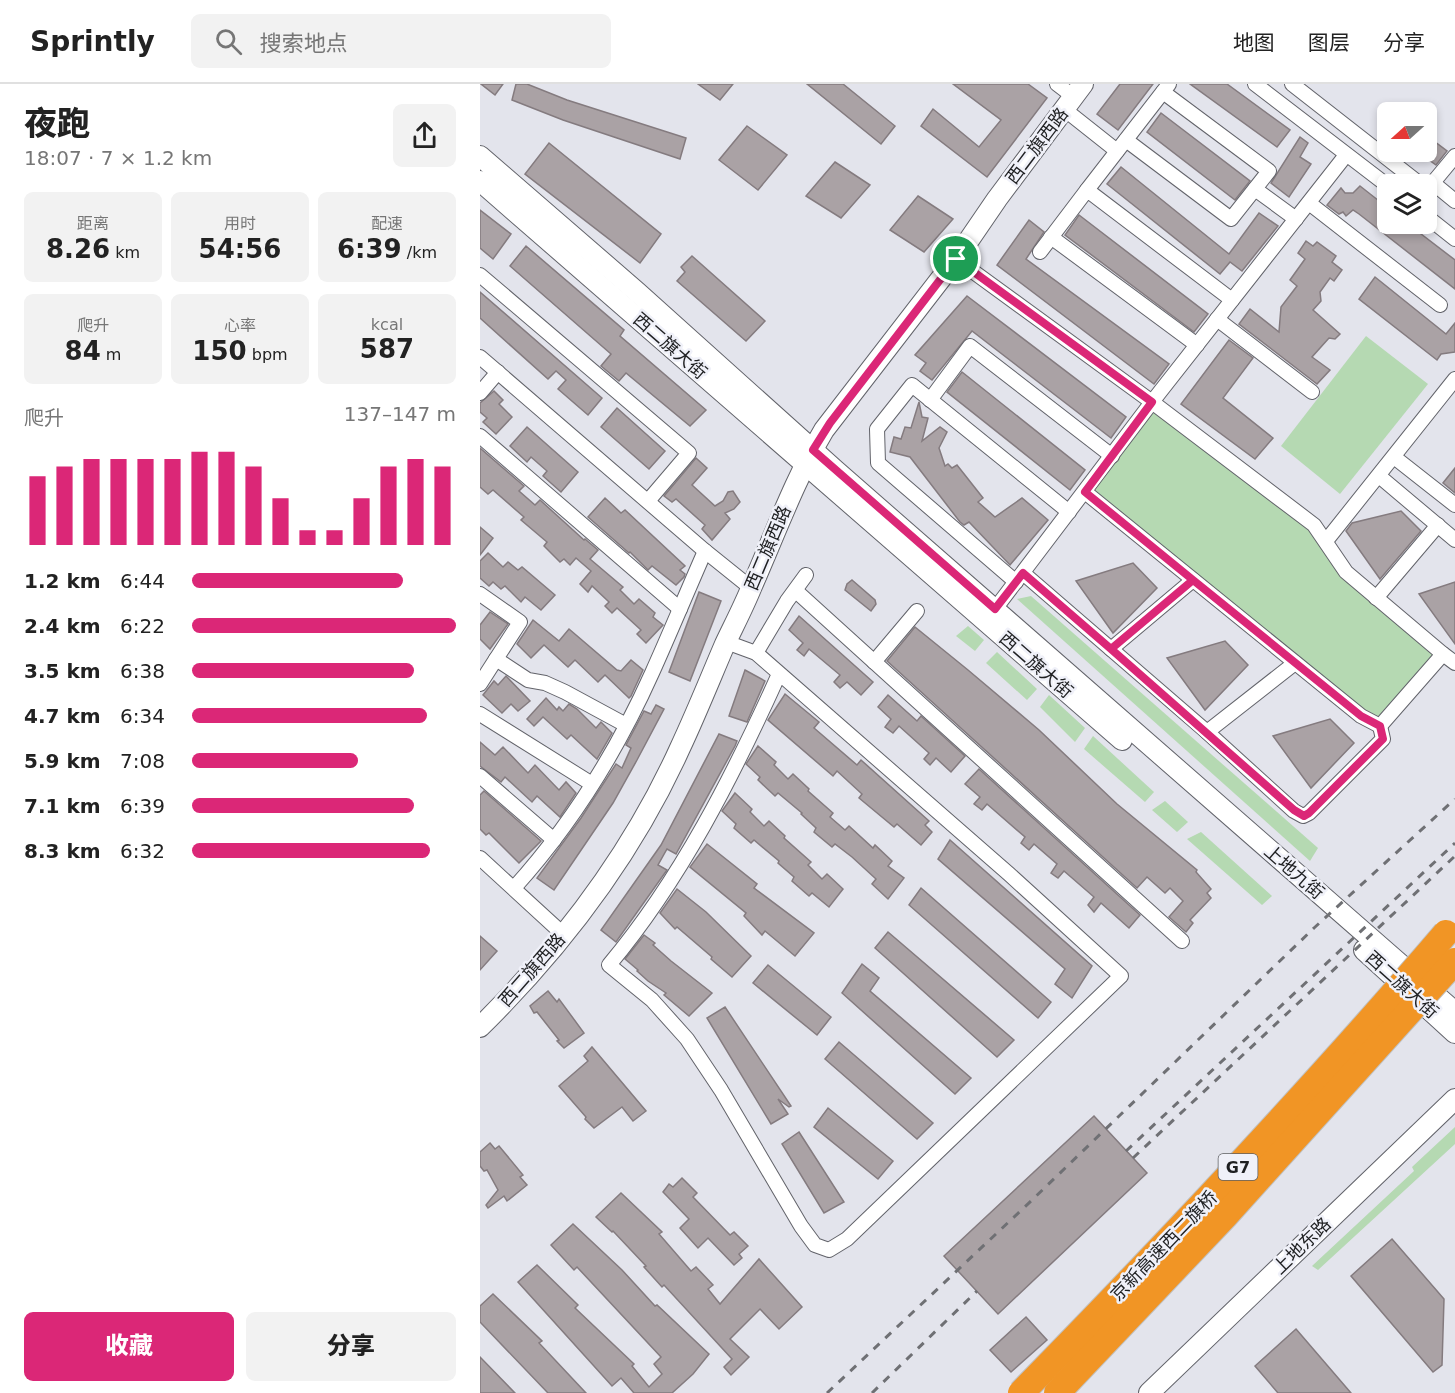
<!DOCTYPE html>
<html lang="zh">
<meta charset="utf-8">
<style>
:root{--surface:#fff;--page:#f2f2f2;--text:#222;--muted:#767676;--line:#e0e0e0;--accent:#db2777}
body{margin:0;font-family:"DejaVu Sans","Noto Sans SC",sans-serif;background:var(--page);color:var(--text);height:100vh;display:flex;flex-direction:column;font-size:22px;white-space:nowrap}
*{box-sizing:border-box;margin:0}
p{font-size:20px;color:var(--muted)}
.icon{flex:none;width:33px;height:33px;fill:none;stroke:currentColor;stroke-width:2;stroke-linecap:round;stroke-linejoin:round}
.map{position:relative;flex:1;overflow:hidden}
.side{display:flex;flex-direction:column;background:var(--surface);width:480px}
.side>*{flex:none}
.needle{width:39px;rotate:249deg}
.controls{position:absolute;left:897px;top:18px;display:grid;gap:12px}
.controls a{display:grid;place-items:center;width:60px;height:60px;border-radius:9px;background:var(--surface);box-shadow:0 3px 9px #0003;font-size:30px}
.pin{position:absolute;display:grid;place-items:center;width:51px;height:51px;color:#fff;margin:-26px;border:3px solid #fff;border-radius:50%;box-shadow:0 2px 6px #0007}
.round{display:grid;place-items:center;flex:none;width:63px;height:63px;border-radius:9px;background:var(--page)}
.overview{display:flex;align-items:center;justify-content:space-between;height:102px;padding:0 24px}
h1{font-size:33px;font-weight:800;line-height:45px}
.stats{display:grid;grid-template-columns:repeat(3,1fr);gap:9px;height:102px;padding:6px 24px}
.stats div{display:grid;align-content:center;border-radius:9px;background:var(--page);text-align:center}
.stats b{font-size:26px;font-weight:800}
.stats small{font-size:16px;font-weight:400}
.stats p{font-size:16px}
.chart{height:168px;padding:12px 24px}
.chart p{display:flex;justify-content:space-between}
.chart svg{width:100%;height:108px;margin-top:6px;stroke:var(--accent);stroke-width:6}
.cta{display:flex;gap:12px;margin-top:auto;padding:12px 24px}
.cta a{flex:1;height:69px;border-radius:9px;background:var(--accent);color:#fff;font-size:24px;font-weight:800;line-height:69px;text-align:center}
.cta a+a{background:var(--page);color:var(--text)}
ul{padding:0 24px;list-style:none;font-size:20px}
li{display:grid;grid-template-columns:96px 72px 1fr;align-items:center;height:45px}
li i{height:15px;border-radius:8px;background:var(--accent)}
header{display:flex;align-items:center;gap:36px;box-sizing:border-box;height:84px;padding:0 30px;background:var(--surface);border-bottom:2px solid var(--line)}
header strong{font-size:28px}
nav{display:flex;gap:33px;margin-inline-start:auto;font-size:21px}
.search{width:420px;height:54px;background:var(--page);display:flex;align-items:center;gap:15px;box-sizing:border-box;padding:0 21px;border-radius:9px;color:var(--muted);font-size:22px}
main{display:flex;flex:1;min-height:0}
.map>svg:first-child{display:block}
.green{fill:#b5d9b2}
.building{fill:#aaa2a5;stroke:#847b7f;stroke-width:1.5}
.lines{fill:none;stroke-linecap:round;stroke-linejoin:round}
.street-casing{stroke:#62636a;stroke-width:16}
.secondary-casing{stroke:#62636a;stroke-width:22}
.street{stroke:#fff;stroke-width:14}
.secondary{stroke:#fff;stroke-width:20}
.rail{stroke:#6f7074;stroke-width:3;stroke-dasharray:8 8;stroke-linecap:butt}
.highway-bridge-casing{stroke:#c0c1c1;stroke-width:28;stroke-linecap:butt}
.highway-bridge{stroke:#f19525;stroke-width:26}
.route-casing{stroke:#fff;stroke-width:12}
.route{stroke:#db2777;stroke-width:8}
.labels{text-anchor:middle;stroke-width:5;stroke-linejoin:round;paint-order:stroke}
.shield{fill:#f0f1f9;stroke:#5e5f62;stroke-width:1.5}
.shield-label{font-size:16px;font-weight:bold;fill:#1f2022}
.street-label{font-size:18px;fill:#1f2022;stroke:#f0f1f9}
</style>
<header>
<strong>Sprintly</strong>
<div class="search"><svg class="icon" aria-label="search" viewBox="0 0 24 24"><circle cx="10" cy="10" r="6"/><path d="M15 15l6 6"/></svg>搜索地点</div>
<nav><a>地图</a><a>图层</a><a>分享</a></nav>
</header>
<main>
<section class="side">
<div class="overview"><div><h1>夜跑</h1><p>18:07 · 7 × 1.2 km</p></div><a class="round"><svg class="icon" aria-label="share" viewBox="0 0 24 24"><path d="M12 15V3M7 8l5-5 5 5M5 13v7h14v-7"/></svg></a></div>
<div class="stats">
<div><p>距离</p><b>8.26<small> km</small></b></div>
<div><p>用时</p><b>54:56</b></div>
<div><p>配速</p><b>6:39<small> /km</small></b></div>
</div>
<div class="stats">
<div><p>爬升</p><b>84<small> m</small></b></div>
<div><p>心率</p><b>150<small> bpm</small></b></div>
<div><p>kcal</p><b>587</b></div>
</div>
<div class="chart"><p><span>爬升</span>137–147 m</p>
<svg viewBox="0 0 160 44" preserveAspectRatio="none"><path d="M5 44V16M15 44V12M25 44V9M35 44V9M45 44V9M55 44V9M65 44V6M75 44V6M85 44V12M95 44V25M105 44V38M115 44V38M125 44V25M135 44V12M145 44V9M155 44V12"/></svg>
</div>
<ul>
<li><b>1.2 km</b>6:44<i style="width:80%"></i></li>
<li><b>2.4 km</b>6:22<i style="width:100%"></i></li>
<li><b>3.5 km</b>6:38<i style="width:84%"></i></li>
<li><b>4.7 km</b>6:34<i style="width:89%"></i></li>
<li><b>5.9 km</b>7:08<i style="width:63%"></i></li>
<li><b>7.1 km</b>6:39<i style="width:84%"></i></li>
<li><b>8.3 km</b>6:32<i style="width:90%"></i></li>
</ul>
<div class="cta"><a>收藏</a><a>分享</a></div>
</section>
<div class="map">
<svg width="975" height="1309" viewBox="0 0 975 1309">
<rect width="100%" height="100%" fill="#e3e4ec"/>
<g class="green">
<path d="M886,252L948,300L860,410L801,362Z"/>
<path d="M672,318L834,441L853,469L963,570L900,642L605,408Z"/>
<path d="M551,512L838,764L830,777L537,515Z"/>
<path d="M488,542L504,556L495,567L476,552Z"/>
<path d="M517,568L557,605L547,616L506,579Z"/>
<path d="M569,611L605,644L595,658L560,623Z"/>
<path d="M613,652L674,708L665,718L604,665Z"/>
<path d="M685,717L708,738L697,748L672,726Z"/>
<path d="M721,748L792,812L782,821L707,755Z"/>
<path d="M975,1043V1060L838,1186L832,1182L934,1087L932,1083Z"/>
</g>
<g class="building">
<path d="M1,0H23L15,11Z"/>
<path d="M36,0H47L87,16L206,54L200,75L83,36L32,16Z"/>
<path d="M218,0H253L240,16Z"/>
<path d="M327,0H363L415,42L401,60Z"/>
<path d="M473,0H548L567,14L507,93L441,42L453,25L499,63L521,36Z"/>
<path d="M640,0H673L638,46L617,30Z"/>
<path d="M710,0H747L810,46L797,63Z"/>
<path d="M681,29L770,97L755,116L667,48Z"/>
<path d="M267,42L307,71L278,106L239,76Z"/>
<path d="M946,51L967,67L956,81L938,68H946Z"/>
<path d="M820,53L828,59L820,73L831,80L809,113L791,99Z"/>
<path d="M69,59L181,150L160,179L45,90Z"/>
<path d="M355,78L390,101L361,134L326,112Z"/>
<path d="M641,83L749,170L779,129L798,142L762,187L750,178L740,190L627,100Z"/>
<path d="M880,102L908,124V140H928L975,176V205L879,130L873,126L866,132L863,128L859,130L847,121L861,104L865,109H873Z"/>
<path d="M438,112L473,135L444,168L410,146Z"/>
<path d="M0,126L31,150L13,175L0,164Z"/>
<path d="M599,131L728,230L714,248L585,151Z"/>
<path d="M549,136L564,148L546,175L689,280L674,300L517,181Z"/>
<path d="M826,157L833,162L837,158L856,172L852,178L862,186L854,197L850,194L840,208L841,217L833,226L860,250L855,255L849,254L832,273L850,286L837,300L759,240L770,225L799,248L801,223L817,202L810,196L825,175L818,169Z"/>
<path d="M46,162L144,246L140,252L226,326L210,342L146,289L139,297L121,282L131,270L30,182Z"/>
<path d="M212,172L285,237L266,257L197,197L205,188L201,183Z"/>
<path d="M895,193L966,250L975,239V268L961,270L957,276L879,215Z"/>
<path d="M0,208L122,314L108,331L78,305L86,296L76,287L68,295L0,234Z"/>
<path d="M487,212L646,333L631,354L492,247L452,296L440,287L446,279L435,271Z"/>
<path d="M749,256L773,274L743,314L793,354L775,375L701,320Z"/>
<path d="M482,288L605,386L590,406L467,308Z"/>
<path d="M14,307L23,316L19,320L32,333L16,350L3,338L7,334L0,328V319Z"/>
<path d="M439,318L442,333L448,334L442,357L460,343L467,348L459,364L465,382L468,380L472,384L477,381L503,414L498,418L515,433L542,414L568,436L530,481L489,438L484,441L480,438L430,373L410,368L414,353L421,355L425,343L431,344Z"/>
<path d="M137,324L185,367L169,385L121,343Z"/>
<path d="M47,343L98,388L81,408L63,392L67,387L51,373L47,378L30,362Z"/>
<path d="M0,364L44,402L39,407L55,421L60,416L104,456L105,455L118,466L110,475L143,503L140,506L154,520L159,515L175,529L173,533L183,541L166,559L157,550L161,546L137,524L132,529L125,522L129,518L112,502L108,508L100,500L111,487L96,474L90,481L84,475L80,478L64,462L67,458L41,436L44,433L13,406L8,410L0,403Z"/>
<path d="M216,374L227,384L212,401L235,422L243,417L248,408L253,407L260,418L254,425L245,429L250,435L232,456L222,445L225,441L196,415L192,418L184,412Z"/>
<path d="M975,384V409L963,399Z"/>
<path d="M125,414L141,429L145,426L205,482L200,486L205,490L204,493L196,501L172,482L168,486L150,468L149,469L108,433Z"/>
<path d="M921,427L941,447L900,495L866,447L872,439Z"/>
<path d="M0,443L13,454L0,471Z"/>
<path d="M8,469L23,483L28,478L38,486L42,483L75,511L61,526L45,513L41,518L25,502L21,505L13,498L9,502L0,494V477Z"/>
<path d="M653,479L677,504L633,549L596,497Z"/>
<path d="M372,496L395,516L396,520L391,527L365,506L367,500Z"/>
<path d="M975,498V560L939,510Z"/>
<path d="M219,508L241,517L210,597L189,588Z"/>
<path d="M10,528L28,540L10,565L0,555V541Z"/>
<path d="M319,532L393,598L381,611L367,598L360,604L354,598L360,591L329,565L324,572L317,566L323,559L309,546Z"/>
<path d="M53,536L79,557L89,545L137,586L141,587L151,576L163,586L151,612L149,614L125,591L118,598L95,576L88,583L64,561L51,574L37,560Z"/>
<path d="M435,543L488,586L559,646L637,720L717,786L716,788L731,805L727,809L731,814L710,836L713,839L706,848L689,833L703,817L690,804L685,809L667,793L657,804L407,577Z"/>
<path d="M745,557L768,581L725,626L687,574Z"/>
<path d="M265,586L285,597L267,638L249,632Z"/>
<path d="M26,592L50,617L38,627L31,620L22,629L3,611L14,597L18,601Z"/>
<path d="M305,610L339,638L334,644L377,681L381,676L449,737L445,741L452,748L441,761L417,740L414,743L379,714L382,710L357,687L353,692L288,636Z"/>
<path d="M408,611L437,637L441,632L485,672L471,688L456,674L450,681L444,675L449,669L419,642L413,649L405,643L411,635L398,623Z"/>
<path d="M66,614L77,626L79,623L83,627L89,620L97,625L116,644L121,638L132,649L117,675L91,651L87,655L63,633L54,642L47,635Z"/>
<path d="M176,621L184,625L157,676L133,719L74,806L57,794L101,734L136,680L142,684L151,664L146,661L164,627L171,630Z"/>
<path d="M850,635L874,659L831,704L793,652Z"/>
<path d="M239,650L257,657L255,662L196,770L187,765L178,781L187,786L136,858L121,846L181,761Z"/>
<path d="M0,658L15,671L23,663L48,689L55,681L79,706L86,698L96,709L80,733L57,712L52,718L25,693L21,698L0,682Z"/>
<path d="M278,662L296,678L294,681L308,695L313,690L329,705L328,707L353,729L350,733L365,746L369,742L393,764L395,761L412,777L408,782L424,794L408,815L392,800L396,795L372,773L355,760L352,763L334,748L336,744L321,730L322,729L298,709L295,712L278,696L280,693L266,680Z"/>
<path d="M499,685L660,831L649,844L621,819L614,828L608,821L614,813L584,787L578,794L571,789L577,780L554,760L549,766L541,759L545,753L507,720L502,726L494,720L500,713L485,700Z"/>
<path d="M4,707L61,757L39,779L9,749L6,751L0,745V711Z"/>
<path d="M255,709L272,725L270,728L284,742L289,737L305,752L304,754L331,778L328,781L342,795L347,790L363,805L349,823L332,809L329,812L312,797L314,793L298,779L299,777L274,756L271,759L254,744L256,740L242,727Z"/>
<path d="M470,756L612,882L592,914L575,900L585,885L458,775Z"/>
<path d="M227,760L277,800L274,804L334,849L315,872L285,847L282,851L264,832L266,829L210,783Z"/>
<path d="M441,804L571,918L558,934L429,821Z"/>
<path d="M197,805L226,828L271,872L252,893L231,875L232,873L197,843L195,845L180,829Z"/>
<path d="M408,848L534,956L517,973L395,864Z"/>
<path d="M164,851L175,859L173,861L191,877L232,909L209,932L184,911L186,909L168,897L157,887L158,886L145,875Z"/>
<path d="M0,852L17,867L0,886Z"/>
<path d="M382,880L399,894L390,907L491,994L475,1010L362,909Z"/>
<path d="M288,881L351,933L337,951L273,899Z"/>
<path d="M68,907L77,918L79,915L104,949L84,964L77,957L79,956L57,928L54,929L50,922Z"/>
<path d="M245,923L311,1022L309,1023L298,1015L308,1030L291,1040L227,934Z"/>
<path d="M359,958L453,1039L437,1055L345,975Z"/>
<path d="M112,963L166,1027L153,1037L142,1023L114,1044L105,1035L106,1033L79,1002L108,977L104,972Z"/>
<path d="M348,1024L413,1077L398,1095L334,1043Z"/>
<path d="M614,1032L667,1089L518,1230L464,1172Z"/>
<path d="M319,1048L364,1118L344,1129L302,1060Z"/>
<path d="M10,1059L15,1065L19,1062L43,1091L40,1093L47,1101L27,1117L24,1112L8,1124L6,1121L18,1106L7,1086L4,1087L0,1082V1068Z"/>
<path d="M202,1094L217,1109L213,1113L250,1151L254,1148L268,1162L259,1170L262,1174L254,1181L228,1154L218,1164L200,1144L209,1135L183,1108L189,1100L193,1103Z"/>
<path d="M141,1109L182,1148L179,1150L211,1187L216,1183L233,1201L228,1205L240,1220L279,1175L322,1223L299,1245L280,1225L250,1255L269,1273L251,1291L244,1283L252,1275L184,1201L182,1203L164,1183L166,1182L133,1147L132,1148L116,1133Z"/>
<path d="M93,1140L142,1186L175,1222L177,1221L229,1270L213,1290L192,1309H154L141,1294L132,1302L38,1198L57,1181L98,1221L95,1224L154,1280L152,1282L169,1303L182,1290L174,1280L181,1273L97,1183L94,1186L71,1161Z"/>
<path d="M912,1155L964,1215L962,1281L953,1288L871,1192Z"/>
<path d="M13,1210L62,1257L59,1259L106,1309H68L0,1238V1222Z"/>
<path d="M546,1233L567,1256L531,1288L510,1266Z"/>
<path d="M816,1245L871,1309H798L775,1282Z"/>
<path d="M0,1273L35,1309H0Z"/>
</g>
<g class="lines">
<g class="street-casing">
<g id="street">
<path d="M577,0L594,13"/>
<path d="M775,0L908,102"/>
<path d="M812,0L940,100"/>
<path d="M584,25L637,67"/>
<path d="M646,56L751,135L789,87L683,8"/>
<path d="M953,99L975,117"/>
<path d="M775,105L816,135"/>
<path d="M607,106L689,0"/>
<path d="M946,107L975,72"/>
<path d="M829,119L960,221"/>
<path d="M946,132L975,155"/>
<path d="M571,153L717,261"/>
<path d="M560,168L607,106L752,216"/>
<path d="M476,175L672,318L834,441L866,488L963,570L900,642L881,632L605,408"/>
<path d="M0,191L209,369L168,417"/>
<path d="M737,235L832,308"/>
<path d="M0,273L225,467L271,504"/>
<path d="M0,309L18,288"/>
<path d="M450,316L490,262L632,372"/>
<path d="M0,352L200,525"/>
<path d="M914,373L975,421"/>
<path d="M899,392L975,456"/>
<path d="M846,457L975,295"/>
<path d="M543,489L727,648L814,727L823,732L829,729L903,655L900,642"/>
<path d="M536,498L398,379L397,345L432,301L589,428"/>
<path d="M316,507L702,857"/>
<path d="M0,510L40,538L16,575L48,596L65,599L85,608L146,641"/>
<path d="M896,514L958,441"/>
<path d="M515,525L672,318L866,71"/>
<path d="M246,558L276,569L529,790L641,892L367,1155L349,1166L335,1161L321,1142L241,1006L207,955L172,916L129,881C201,795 253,692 299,590"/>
<path d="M631,565L713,496"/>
<path d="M276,569L307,517L326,491"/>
<path d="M963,570L975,579"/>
<path d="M394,578L437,527"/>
<path d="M0,600L16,575"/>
<path d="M0,630L112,700"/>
<path d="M727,648L815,579"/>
<path d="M0,692L74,756"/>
<path d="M0,774L84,851"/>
<path d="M34,804C91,741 137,667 172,589C190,549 207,508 225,467"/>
</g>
</g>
<g class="secondary-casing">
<g id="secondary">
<path d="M0,72L157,208L355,386L975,928"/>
<path d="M0,97L642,656"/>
<path d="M884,866L975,949"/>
<path d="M0,943C81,863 153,768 200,664C216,630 230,595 245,560C254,541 264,522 272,502C295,450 315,395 344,346L476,175L517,115L603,0"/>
<path d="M669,1309L975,1015"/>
</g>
</g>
<use href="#street" class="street"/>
<use href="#secondary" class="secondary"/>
<g class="rail">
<path d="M646,1067L975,759"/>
<path d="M653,1074L975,772"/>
<path d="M347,1309L551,1117L834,844L975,715"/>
<path d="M392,1309L497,1207"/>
</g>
<g class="highway-bridge-casing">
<g id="highway-bridge">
<path d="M541,1309C687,1160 830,1008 966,849"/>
<path d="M577,1309L745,1132L975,877"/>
</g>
</g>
<use href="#highway-bridge" class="highway-bridge"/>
</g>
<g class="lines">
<g class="route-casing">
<path id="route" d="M476,175L350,339L333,366L515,525L543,489L631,565L713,496L881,632L900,642L903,655L829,729L824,732L814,726L631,565L713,496L605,408L672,318L476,175"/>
</g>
<use href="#route" class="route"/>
</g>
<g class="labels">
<rect class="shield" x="738.5" y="1070" width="39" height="26" rx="4.5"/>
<g class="shield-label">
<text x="758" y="1089">G7</text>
</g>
<g class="street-label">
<text transform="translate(557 62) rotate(-53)" y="6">西二旗西路</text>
<text transform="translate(190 262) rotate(41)" y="6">西二旗大街</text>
<text transform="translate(288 464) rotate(-67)" y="6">西二旗西路</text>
<text transform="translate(556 581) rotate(41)" y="6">西二旗大街</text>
<text transform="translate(814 788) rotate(41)" y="6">上地九街</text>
<text transform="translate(52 886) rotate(-49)" y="6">西二旗西路</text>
<text transform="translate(922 901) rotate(42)" y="6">西二旗大街</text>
<text transform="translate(684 1162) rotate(-46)" y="6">京新高速西二旗桥</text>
<text transform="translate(822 1162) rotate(-44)" y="6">上地东路</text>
</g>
</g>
</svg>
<div class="controls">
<a><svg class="needle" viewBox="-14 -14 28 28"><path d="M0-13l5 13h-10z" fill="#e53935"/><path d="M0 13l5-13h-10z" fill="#767676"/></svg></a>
<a><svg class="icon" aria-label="layers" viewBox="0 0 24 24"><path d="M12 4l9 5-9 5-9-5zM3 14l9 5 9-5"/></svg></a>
</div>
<div class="pin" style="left:476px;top:175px;background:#1e9e55"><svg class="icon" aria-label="arrive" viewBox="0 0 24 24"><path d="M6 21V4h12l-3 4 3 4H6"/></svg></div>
</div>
</main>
